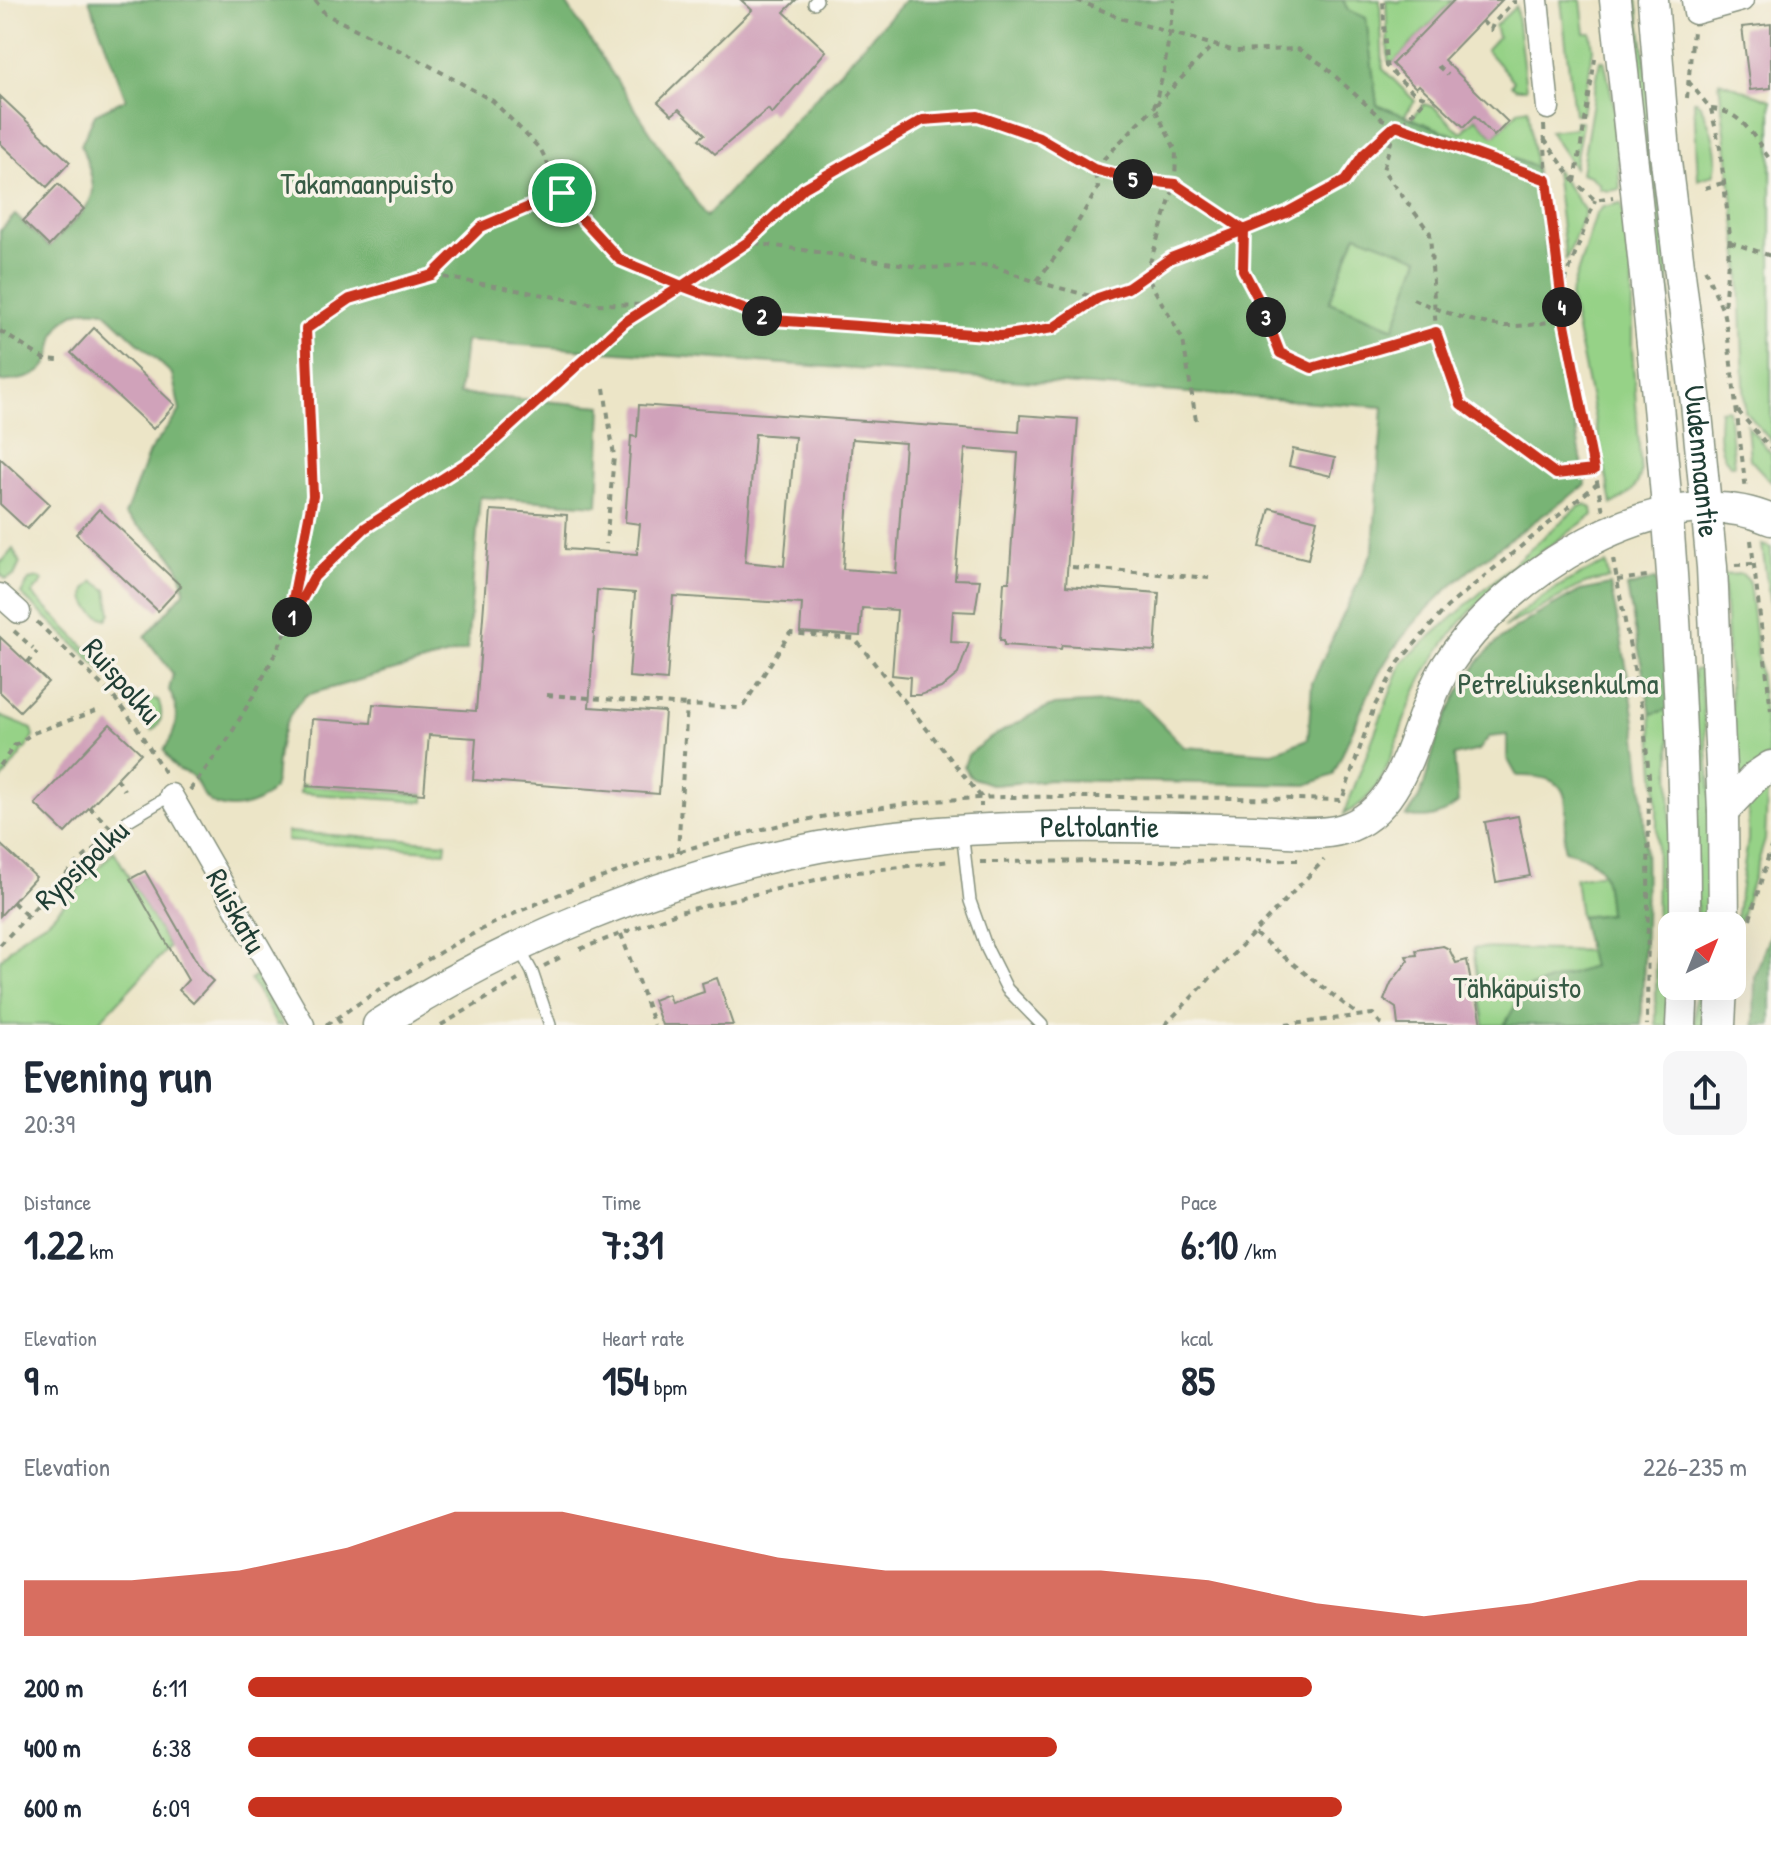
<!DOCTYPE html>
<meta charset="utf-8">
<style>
:root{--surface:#fff;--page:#f6f6f7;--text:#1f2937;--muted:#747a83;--accent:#c8321e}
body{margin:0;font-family:"Patrick Hand",sans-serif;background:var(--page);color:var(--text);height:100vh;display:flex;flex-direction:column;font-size:30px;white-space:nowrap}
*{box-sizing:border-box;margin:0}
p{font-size:26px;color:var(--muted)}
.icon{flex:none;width:44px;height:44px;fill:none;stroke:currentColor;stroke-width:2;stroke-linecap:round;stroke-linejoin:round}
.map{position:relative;height:1025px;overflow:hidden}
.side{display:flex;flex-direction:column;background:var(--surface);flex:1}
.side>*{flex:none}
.needle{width:52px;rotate:43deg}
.fabs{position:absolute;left:1658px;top:912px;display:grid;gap:16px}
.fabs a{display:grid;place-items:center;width:88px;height:88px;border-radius:16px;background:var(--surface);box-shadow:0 8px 32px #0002;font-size:40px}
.pin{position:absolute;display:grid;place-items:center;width:68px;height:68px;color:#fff;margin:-34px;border:4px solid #fff;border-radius:50%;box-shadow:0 2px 8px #0007}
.km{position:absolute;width:40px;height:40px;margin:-20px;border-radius:50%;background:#222;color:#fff;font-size:22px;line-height:40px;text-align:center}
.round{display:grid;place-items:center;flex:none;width:84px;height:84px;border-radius:16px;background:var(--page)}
.headline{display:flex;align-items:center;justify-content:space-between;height:136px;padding:0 24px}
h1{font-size:44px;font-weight:800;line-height:60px}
.figures{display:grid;grid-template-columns:repeat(3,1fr);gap:12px;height:136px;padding:8px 24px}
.figures div{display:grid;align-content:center}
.figures b{font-size:40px;font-weight:800}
.figures small{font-size:22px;font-weight:400}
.figures p{font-size:22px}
.chart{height:224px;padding:16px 24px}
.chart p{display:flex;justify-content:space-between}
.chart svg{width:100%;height:144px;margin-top:8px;fill:var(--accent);opacity:.7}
ul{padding:0 24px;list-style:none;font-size:26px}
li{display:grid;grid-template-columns:128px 96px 1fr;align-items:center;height:60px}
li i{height:20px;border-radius:10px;background:var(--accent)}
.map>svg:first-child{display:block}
.green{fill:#96d287;stroke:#5a885e;stroke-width:2}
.forest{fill:#78b474;stroke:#4c7854;stroke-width:2;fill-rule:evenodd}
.building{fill:#d0a2ba;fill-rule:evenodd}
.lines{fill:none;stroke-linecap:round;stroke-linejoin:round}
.lane-casing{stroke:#86917e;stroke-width:14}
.street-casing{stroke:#86917e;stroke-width:25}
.secondary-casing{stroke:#86917e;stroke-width:33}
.path{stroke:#86917e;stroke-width:4;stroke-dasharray:6 6;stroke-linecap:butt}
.lane{stroke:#fff;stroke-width:11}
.street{stroke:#fff;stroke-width:22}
.secondary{stroke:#fff;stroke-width:30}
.route-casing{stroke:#fff;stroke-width:16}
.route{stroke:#c8321e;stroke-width:10}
.labels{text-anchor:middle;stroke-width:7;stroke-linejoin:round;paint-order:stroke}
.park-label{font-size:30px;fill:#375b45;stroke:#f7f3e8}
.street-label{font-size:30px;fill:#1f3d34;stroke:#f7f3e8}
</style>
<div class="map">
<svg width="1771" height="1025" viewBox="0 0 1771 1025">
<rect width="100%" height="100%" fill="#f7f3e8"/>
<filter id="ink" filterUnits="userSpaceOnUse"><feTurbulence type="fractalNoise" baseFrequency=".0125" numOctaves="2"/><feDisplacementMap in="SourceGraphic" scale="16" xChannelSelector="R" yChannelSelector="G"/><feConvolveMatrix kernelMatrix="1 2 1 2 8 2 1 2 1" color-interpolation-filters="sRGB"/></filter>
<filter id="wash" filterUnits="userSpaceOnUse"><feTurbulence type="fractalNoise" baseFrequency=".006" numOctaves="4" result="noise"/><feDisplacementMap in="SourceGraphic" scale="32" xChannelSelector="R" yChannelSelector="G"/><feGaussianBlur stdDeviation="1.8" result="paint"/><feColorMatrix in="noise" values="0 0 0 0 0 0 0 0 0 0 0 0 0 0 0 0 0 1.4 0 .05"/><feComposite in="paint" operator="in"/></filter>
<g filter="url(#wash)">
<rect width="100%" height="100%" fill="#ece5c7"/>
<g class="green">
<path d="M1343,0H1380L1383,69L1415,101L1404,116L1377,105L1366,18L1348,10Z"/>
<path d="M1386,0L1400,2L1403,0H1454L1392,64L1388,60Z"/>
<path d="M1561,0H1581L1585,33H1591L1593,49L1582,114H1574Z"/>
<path d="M1627,0H1637L1645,57L1671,298H1662Z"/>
<path d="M1516,6L1526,89H1516L1511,85L1514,81L1486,50L1498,37L1495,26Z"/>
<path d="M1600,60H1604L1614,105L1620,189L1609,191L1599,189L1600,185L1590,176L1581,173Z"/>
<path d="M1719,81L1771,100V441L1745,411L1739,256Z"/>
<path d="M1696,100C1709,116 1722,157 1713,175L1698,180L1694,101Z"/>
<path d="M1424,104L1434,107L1461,133L1476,118L1494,136L1519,110L1528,108L1535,167L1411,119Z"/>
<path d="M1575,121H1581L1582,125L1574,168L1549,131L1575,128Z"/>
<path d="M1556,170L1585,211L1566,261L1555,171Z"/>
<path d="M1621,203L1632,249V349L1641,473C1637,489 1627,498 1612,504L1570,296L1596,214L1603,207Z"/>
<path d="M1356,233L1419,258L1395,328L1329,302Z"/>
<path d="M1728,409L1734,465H1730C1716,448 1719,430 1720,410Z"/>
<path d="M1747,425L1771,453V482L1750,459Z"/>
<path d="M1585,505L1592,508L1593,515C1545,550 1489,585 1452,633C1435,655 1419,681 1409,708C1392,748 1388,793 1344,814L1402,662L1554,528L1580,506Z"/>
<path d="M1762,545L1771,548V613Z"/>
<path d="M13,549L20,563L14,576L6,579L0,574V561L2,562Z"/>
<path d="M1606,564L1609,579C1579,582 1569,592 1545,606C1532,614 1517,620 1504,627C1534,601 1568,577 1606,564Z"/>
<path d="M1742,574L1749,581L1769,757L1736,783L1723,575Z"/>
<path d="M39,578L43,581L32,594L135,697L158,700C163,711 163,724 152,731L103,671L21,594L29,580Z"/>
<path d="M94,581L107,590L111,613L107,619C94,615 82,604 86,589Z"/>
<path d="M1700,669L1712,808L1714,926H1697L1694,670Z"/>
<path d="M1670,709L1671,1025H1656L1657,803L1651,714Z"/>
<path d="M0,716L32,729L34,737L0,782Z"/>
<path d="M1768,777L1765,840L1740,920H1736L1748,840V799Z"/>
<path d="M301,785L424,795V802L300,793Z"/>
<path d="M287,832L446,843L445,852L287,841Z"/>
<path d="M114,851L169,947L96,1025H0V960L24,935L50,919Z"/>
<path d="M1604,873L1610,914L1580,917L1575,878Z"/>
<path d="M1473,948L1644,952L1641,1025H1484Z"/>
<path d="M255,976L283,1025H276C268,1009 260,994 250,980Z"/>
<path d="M1695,986H1710L1708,1025H1694Z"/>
</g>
<g class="forest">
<path d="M89,0H564L706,217L905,0H1343L1348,10L1366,18L1377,105L1535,167L1552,296L1586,485C1522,530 1430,590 1388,658C1367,691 1350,739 1333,775L1307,785L1050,780L993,785L970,777L964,766L968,755L987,740L1033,714L1054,705L1138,700L1184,747L1272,753L1308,739L1312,683L1373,550L1383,407L465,341L459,394L602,406L598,505L480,497L467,650L306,695C279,720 277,751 275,785C264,806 227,816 208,800C200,793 198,781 191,775C187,772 183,772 179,770C171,765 168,757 164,750C178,729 181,712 169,690L173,674L145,637L184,592C184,555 151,538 125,515L149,452L180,411L172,374L104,311C84,306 65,313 56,333C52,343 52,355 47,364C37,380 16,380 0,382V231L15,215L49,246C62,232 92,209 93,190C93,175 86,159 81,145L95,114L126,99ZM1356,234L1419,258L1394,328L1329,302Z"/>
<path d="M1655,579L1663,603L1670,709L1651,714L1627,587Z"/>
<path d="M1610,585C1624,648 1635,710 1641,773C1649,856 1645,942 1641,1025H1504L1525,989L1592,967L1580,917L1609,914C1605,874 1607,860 1564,850C1565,803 1579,774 1517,776L1507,758V735L1489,737L1479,750L1454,756L1458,803C1442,816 1428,821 1406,816C1425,798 1428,766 1436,743C1448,707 1475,657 1506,635C1526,620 1549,609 1569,597L1580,591Z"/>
<path d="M1771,931V1025H1754L1755,976Z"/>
</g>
<g id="blocks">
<g class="building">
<path d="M741,0H796L784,12L826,51L772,114L768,109L715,154L699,139L705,134L679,109L672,115L658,102L752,10Z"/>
<path d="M1454,0H1502L1444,60L1508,122L1494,136L1475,116L1464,127L1419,85L1416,88L1392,64Z"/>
<path d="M1771,24V88L1750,90L1742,27Z"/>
<path d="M0,96L70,162L47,187L0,143Z"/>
<path d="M58,184L84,209L49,246L23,221Z"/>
<path d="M94,328L175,405L153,429L71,353Z"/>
<path d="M639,405L1019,432L1020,415L1078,419L1066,586L1159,593L1155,651L1062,645L1061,649L1004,645V640H1000L1004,582H1009L1018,453L965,449L955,579L980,580L975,612L953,611L951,642L969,643L958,674L941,688L920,695H909L910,677L892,675L897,610L862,608L860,636L800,632L802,604L673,596L667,680L629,677L635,593L597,590L589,707L665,712L659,794L473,780L476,738L429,735L424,794L307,786L312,719L371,723L373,704L476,711L491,510L567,515L565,549L637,554L640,524L625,522L631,436L637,437ZM755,434L795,437L784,566L745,562ZM852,439L905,443L896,573L843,569Z"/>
<path d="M1293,449L1335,458L1331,476L1289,466Z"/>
<path d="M0,458L50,504L27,529L0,504Z"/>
<path d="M1270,508L1317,520L1308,559L1260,547Z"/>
<path d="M99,509L181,586L158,611L76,534Z"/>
<path d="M0,637L48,682L20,711L0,692Z"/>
<path d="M110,724L141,753L65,833L35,804Z"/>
<path d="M1518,816L1530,876L1496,882L1485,822Z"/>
<path d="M0,844L36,877L0,916Z"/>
<path d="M145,871L202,971L213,981L193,1003L179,990L188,980L130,879Z"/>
<path d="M1443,946L1449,949L1456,963L1467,960L1472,989H1476L1482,1025H1398L1396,1008L1384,1000L1391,983L1408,961L1406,956L1417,955L1416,950Z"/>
<path d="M717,978L733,1025H662L653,1000L668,994L671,1003L704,992L702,983Z"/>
</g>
</g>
</g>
<g filter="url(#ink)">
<use href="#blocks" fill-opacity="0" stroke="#86917e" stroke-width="2"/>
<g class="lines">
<g class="lane-casing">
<g id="lane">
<path d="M814,3L817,0"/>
<path d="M127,821L171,795"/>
<path d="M962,831L970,901L987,949L1007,989L1042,1025"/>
<path d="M519,948L532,972L550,1025"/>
</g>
</g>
<g class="street-casing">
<g id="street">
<path d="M1537,0L1548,108"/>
<path d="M1693,0L1695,13L1742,0"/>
<path d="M0,595L19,612"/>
<path d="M171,795L303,1025"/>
</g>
</g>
<g class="secondary-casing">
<g id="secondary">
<path d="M1615,0C1649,308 1686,615 1685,926"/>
<path id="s1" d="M1653,0L1665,153L1696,403L1712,567L1723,811L1724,926"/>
<path d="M1723,811L1756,776L1771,766"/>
<path id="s2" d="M378,1025C507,941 668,875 819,847C897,833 977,828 1056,827C1123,826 1189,828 1255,830C1283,831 1317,837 1343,829C1409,809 1413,720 1446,667C1504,576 1661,472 1771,520"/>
<path d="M1681,1025L1683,986"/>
<path d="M1720,1025L1722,986"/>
</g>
</g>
<g class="path">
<path d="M315,0L325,14L421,61L493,101L541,150L567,203L620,260L773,320L1001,336L1053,328L1098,298"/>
<path d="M1077,0L1123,19L1235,51L1298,49L1323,65L1382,119L1547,180"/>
<path d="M1482,21L1491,30L1493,24L1513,2H1517"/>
<path d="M1438,66L1448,75"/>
<path d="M1688,81L1711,109L1720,148L1730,236L1724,309"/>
<path d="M1687,98L1693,31"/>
<path d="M1711,109C1743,111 1754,138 1771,161"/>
<path d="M1544,125L1548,201L1564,319L1603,511"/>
<path d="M1395,128L1383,170L1430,233L1436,332L1461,404L1556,474L1594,470"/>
<path d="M1544,139L1575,182L1595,200L1613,197"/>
<path d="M1575,182L1595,59"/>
<path d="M1705,188L1723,183"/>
<path d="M749,241L804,188L923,120L978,116L1039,137L1094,169L1132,179L1175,184L1244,230L1243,270L1260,302L1280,353L1312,368L1436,332"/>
<path d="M1730,242L1771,256"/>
<path d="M1705,269L1723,311L1727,330L1746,491"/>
<path d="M432,275L595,304L651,305"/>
<path d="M1037,282L1098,298L1128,288L1171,258L1286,213L1345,181L1364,154L1408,118L1426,98L1413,92L1386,66L1383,0"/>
<path d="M1561,293L1595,200"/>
<path d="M1413,299C1440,311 1483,327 1513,326C1530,326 1547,322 1564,319"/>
<path d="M0,331L44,359L59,360"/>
<path d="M604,388L614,456L606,544"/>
<path d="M1738,411L1771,449"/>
<path d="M1196,420L1183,340L1146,275L1175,184L1176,151L1154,107L1213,45"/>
<path d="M1751,540L1771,711"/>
<path d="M1613,559L1643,715L1649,776L1647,1025"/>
<path d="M1735,565L1753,564"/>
<path d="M1072,567L1209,578"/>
<path d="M1617,580L1647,576"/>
<path d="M289,618L313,496L306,329L350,299L432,275L481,227L562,193"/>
<path d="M37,622L112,695L136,726L167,777"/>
<path d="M14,631L33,648"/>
<path d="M27,663L37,652"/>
<path d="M547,695L687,705"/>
<path d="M0,766L14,746L33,733L99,710"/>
<path d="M117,778L124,790"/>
<path d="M190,790L228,739L256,691L314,577L365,528L478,456L625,322L748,242L927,268L991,265L1036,282L1065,244L1098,188L1094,169L1154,107L1164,71L1174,0"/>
<path d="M89,807L113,830"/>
<path d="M678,852L687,705L738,708L744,705L790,633L855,639L981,797V807"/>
<path d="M980,862L1303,860"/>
<path d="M13,902L27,916"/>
<path d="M1750,919L1771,847"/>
<path d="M621,934L654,1025"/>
<path d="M1255,934L1357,1014"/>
<path d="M0,945L76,864L116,830"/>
<path d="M580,949L679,912L841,874L951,861"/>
<path d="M544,966L561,957"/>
<path d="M1743,975L1745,939"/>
<path d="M337,1018L342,1025"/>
<path d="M326,1025C388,984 450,942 518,912C658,849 808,810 961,799C1001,796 1042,797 1082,797C1168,797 1255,798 1342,800L1374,707L1399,662L1447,607L1597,484"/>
<path d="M441,1025L518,980"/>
<path d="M1165,1025L1324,860"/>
<path d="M1285,1025L1373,1014L1382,1025"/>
</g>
<use href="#lane" class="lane"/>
<use href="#street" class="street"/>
<use href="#secondary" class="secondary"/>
</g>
</g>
<g class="lines" filter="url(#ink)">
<g class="route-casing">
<path id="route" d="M562,193L481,227L432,275L350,299L306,329L313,496L288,625L314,577L365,528L478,456L625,322L682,286L773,320L1001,336L1053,328L1098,298L1128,288L1171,258L1244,230L1243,270L1260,302L1280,353L1312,368L1436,332L1461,404L1556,474L1594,470L1564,319L1547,180L1396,125L1364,154L1345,181L1286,213L1244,230L1175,184L1132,179L1094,169L1039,137L978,116L923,120L804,188L748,242L682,286L620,260L567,203L562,193"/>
</g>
<use href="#route" class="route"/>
</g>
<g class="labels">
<g class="park-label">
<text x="367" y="194">Takamaanpuisto</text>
<text x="1558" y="694">Petreliuksenkulma</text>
<text x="1517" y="998">Tähkäpuisto</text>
</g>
<g class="street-label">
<text dy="10" stroke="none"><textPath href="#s1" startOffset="464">Uudenmaantie</textPath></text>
<text transform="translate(122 681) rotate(49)" y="10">Ruispolku</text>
<text dy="10" stroke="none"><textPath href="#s2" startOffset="760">Peltolantie</textPath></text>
<text transform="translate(82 865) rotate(-43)" y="10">Rypsipolku</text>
<text transform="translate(236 911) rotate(61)" y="10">Ruiskatu</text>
</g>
</g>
</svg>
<div class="fabs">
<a><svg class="needle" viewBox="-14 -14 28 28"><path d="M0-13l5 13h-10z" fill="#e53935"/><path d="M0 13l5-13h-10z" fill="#747a83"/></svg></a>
</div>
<div class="pin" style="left:562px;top:193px;background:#1e9e55"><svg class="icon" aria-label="arrive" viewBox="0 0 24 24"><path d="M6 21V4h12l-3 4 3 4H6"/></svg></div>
<b class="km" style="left:292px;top:617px">1</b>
<b class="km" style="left:762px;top:316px">2</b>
<b class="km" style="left:1266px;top:317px">3</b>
<b class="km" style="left:1562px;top:307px">4</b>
<b class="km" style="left:1133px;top:179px">5</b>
</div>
<section class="side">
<div class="headline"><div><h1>Evening run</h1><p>20:39</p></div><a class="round"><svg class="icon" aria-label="share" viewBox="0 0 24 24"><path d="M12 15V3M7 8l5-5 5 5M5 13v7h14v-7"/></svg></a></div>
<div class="figures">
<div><p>Distance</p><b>1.22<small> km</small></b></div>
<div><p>Time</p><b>7:31</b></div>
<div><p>Pace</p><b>6:10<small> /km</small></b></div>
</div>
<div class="figures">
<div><p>Elevation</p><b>9<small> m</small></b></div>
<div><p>Heart rate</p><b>154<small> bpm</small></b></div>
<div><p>kcal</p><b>85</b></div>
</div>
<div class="chart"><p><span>Elevation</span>226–235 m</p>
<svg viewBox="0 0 160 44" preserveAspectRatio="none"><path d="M0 44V27L10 27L20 24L30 17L40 6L50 6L60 13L70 20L80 24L90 24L100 24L110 27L120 34L130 38L140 34L150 27L160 27V44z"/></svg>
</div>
<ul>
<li><b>200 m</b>6:11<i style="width:71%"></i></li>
<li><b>400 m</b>6:38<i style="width:54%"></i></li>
<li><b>600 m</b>6:09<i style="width:73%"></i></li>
</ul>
</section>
